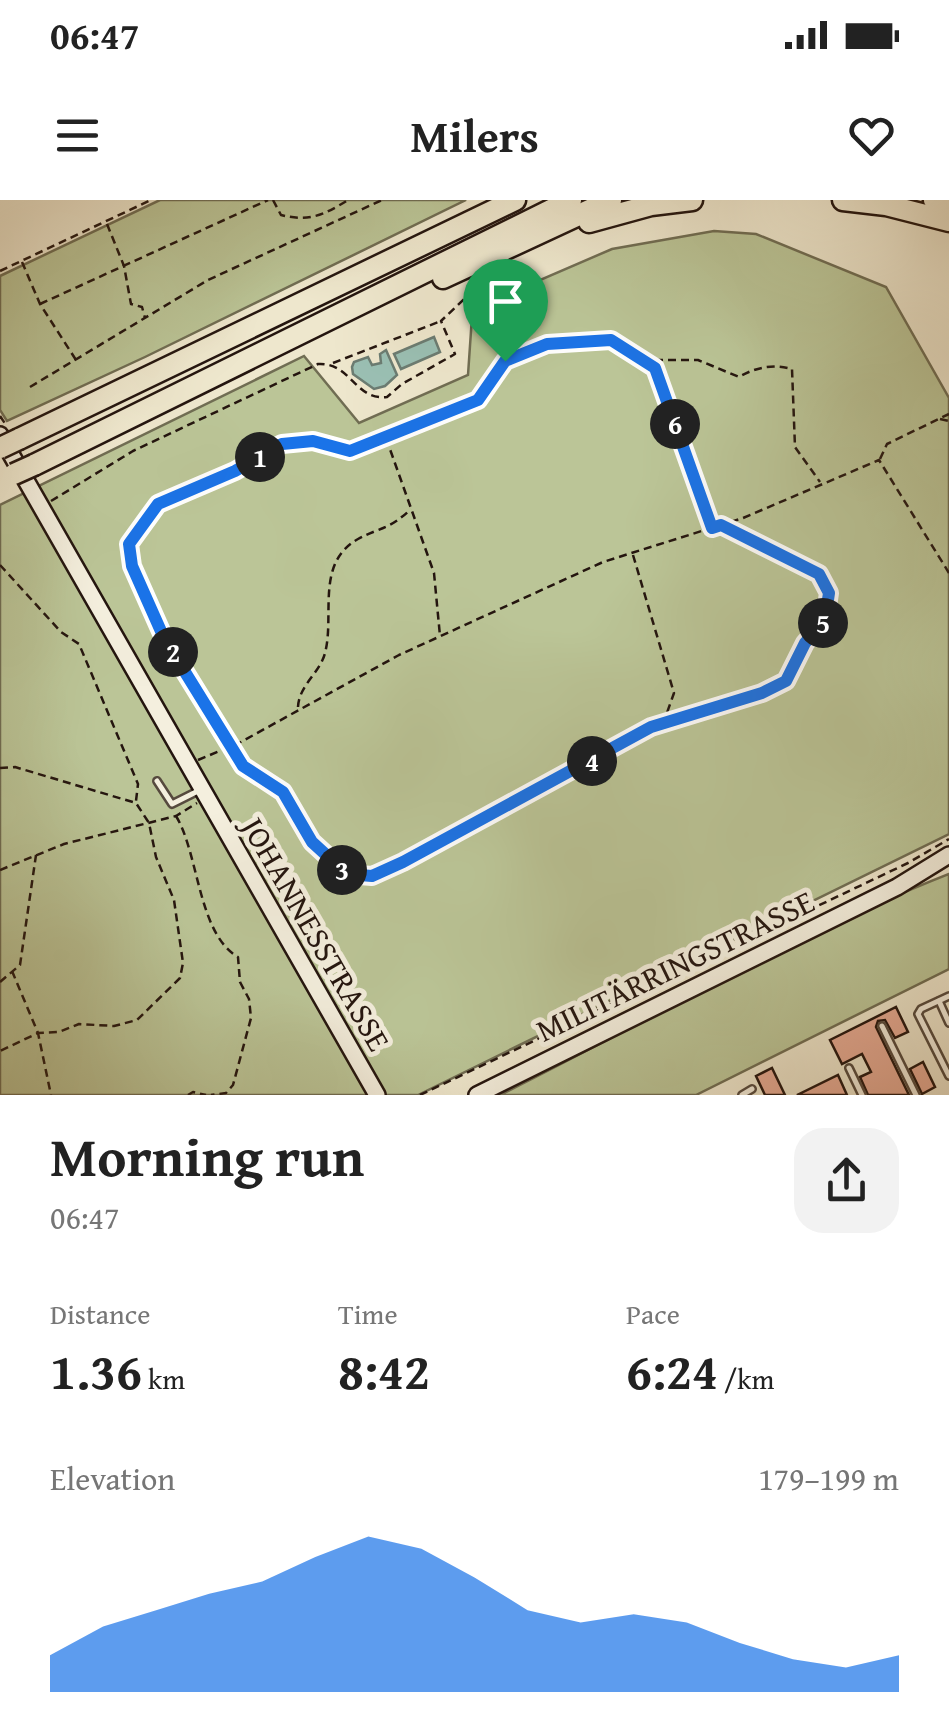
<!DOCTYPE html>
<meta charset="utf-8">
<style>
:root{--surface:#fff;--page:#f2f2f2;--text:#222;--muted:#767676;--accent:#1a73e8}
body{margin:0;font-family:"Gentium Book Plus",serif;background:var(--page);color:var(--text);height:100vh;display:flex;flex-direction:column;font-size:38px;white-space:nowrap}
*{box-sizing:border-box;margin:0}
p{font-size:32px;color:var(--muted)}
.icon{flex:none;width:55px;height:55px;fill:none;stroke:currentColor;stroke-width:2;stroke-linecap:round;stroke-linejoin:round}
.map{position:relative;height:895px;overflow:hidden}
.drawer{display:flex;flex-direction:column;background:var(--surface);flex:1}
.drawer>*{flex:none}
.pin{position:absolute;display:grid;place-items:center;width:85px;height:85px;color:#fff;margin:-102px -42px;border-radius:50% 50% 50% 0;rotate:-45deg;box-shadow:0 0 10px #0007}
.pin .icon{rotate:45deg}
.km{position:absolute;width:50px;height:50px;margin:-25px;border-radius:50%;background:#222;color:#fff;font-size:28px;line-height:50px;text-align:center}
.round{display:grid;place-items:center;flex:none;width:105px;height:105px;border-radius:30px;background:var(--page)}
.head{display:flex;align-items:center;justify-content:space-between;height:170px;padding:0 50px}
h1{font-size:55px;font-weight:800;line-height:75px}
.stats{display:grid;grid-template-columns:repeat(3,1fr);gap:15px;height:170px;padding:10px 50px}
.stats div{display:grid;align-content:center}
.stats b{font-size:50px;font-weight:800}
.stats small{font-size:28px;font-weight:400}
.stats p{font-size:28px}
.chart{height:280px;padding:20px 50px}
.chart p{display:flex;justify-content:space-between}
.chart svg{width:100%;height:180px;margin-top:10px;fill:var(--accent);opacity:.7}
.status{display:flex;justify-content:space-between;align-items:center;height:70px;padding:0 50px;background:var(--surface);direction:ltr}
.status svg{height:28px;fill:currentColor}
header{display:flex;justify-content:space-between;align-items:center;height:130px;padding:0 50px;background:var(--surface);font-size:45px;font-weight:800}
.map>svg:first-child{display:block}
.green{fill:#bbc597;stroke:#706d53;stroke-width:2.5}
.water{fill:#9ac0b4;stroke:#6b7c72;stroke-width:2.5}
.building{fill:#e6ab95;stroke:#24150f;stroke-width:2.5}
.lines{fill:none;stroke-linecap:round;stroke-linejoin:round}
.lane-casing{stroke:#564a3e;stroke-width:10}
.secondary-casing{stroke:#24150f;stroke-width:20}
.highway-casing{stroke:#24150f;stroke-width:25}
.path{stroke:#24150f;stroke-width:2.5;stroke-dasharray:8 5;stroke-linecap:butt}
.lane{stroke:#f4efde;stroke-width:5}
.secondary{stroke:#f4efde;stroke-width:15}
.highway{stroke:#eee7cd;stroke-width:20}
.highway-bridge-casing{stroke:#24150f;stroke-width:25;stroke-linecap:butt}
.highway-bridge{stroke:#eee7cd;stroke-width:20}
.route-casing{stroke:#fff;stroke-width:20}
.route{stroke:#1a73e8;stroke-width:12}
.labels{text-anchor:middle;stroke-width:10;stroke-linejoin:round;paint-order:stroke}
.street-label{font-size:32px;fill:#24150f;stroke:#f4efde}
</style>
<div class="status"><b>06:47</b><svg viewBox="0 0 49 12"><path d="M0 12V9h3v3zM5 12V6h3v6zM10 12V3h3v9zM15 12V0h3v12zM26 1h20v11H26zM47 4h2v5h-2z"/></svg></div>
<header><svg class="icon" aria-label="menu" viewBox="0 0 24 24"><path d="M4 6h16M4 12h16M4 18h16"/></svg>Milers<svg class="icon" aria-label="heart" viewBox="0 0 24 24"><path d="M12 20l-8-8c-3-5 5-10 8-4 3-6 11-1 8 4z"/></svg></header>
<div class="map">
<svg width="949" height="895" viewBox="0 0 949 895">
<rect width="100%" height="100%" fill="#eee7cd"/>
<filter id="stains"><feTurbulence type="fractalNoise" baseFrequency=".002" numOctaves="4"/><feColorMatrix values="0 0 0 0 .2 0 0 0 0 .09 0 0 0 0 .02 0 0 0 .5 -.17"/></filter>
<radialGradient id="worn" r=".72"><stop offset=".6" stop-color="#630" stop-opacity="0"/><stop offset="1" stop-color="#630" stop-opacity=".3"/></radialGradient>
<g class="green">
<path d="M160,0H466L145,157L7,221L0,210V76Z"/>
<path d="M714,31L756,34L886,87L949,198V634L418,895H0V305L304,156L359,223L468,175L473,102L486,93L503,96L612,49Z"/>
<path d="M949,674V769L696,895H500C649,821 794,735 949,674Z"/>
</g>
<g class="water">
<path d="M434,137L440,152L401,169L394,154Z"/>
<path d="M386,150L397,175L385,186L374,189L353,174L352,167L354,162L368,157L372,165L381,163L380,154Z"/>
</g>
<g class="building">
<path d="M896,807L908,832L895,838L885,820L878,821L876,827L909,895H868L860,877L871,872L862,854L842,864L830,840Z"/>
<path d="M923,862L935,887L922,894L910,869Z"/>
<path d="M772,868L785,895H765L756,876Z"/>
<path d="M838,875L847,895H797Z"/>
</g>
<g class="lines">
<g class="lane-casing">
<g id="lane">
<path d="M157,581L172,604L200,590"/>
<path d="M949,796L921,809L918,814L949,876"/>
<path d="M939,801L949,823"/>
<path d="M882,826L916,895"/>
<path d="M849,868L862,895"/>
<path d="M742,895L752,889"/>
</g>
</g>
<g class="secondary-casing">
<g id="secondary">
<path d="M0,235L377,895"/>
<path d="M477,895L897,687L949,655"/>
</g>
</g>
<g class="highway-casing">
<g id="highway">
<path d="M843,0L886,5L949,21"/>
<path d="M934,0L949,8"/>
<path d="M589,22L651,5L692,0"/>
<path d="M443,78L611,0"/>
<path d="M19,239L515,0"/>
<path d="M34,265L571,0"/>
</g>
</g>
<g class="path">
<path d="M273,0L281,15C309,22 324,15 348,0"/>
<path d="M107,24L124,66L131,104L142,107L145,118"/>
<path d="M22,62L40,104L76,160"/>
<path d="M0,71L151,0"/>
<path d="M40,104L268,0"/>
<path d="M642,160H698L739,177C756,167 773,164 792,169L795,247L820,282"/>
<path d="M333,163L441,121"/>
<path d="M30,187L208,80L382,0"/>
<path d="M0,216L6,225"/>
<path d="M940,219L949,221"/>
<path d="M386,238L434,373L440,436"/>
<path d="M880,259L887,244L949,214"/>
<path d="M51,301L133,251L318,164C351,162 355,201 387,197L402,184L455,154L441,121L481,83L530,69"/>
<path d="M713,328L655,168L611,140L547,144L505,161L478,200L350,251L313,241L281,244L235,271L157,304L129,344L132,366L164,438L243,566L283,593L311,642L347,675L372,676L565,577L651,527L762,493L786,481L805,443L825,420L829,393L819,374L721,325"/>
<path d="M633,355L674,493L663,524"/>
<path d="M0,365L61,432L79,444L138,584L136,601"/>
<path d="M298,507C299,485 320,473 325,453C335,415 315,363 358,339C381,327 390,329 411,309"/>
<path d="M198,560L239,543L399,455L603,362L743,318L879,260L949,373"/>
<path d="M0,568L15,567L136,603L149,623L156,657L174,700L183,763L180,778L137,820L114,826L79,824L59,832L38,833L0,851"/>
<path d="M176,616C199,654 198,734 238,757L240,782L249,799L251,818L233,885L226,893L211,895"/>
<path d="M0,670L64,644L176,616L197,603"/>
<path d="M12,771L38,833L51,895"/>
<path d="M0,782L20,765L36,655"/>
<path d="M188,895L193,892L206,895"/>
<path d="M420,895L908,663L949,639"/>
</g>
<use href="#lane" class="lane"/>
<use href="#secondary" class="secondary"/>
<use href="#highway" class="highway"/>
<g class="highway-bridge-casing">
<g id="highway-bridge">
<path d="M0,248L19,239"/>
<path d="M14,274L34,265"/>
</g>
</g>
<use href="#highway-bridge" class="highway-bridge"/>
</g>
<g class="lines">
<g class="route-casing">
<path id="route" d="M611,140L655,168L712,328L721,325L819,374L829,393L825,420L805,443L786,481L762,493L651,527L403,662L372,676L347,674L312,642L283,592L243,566L164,438L132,366L129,344L158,304L235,271L282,244L313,241L350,251L478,200L505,161L547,144Z"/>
</g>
<use href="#route" class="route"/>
</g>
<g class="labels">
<g class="street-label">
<text transform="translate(316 734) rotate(60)" y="11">JOHANNESSTRASSE</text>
<text transform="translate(675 766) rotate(-26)" y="11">MILITÄRRINGSTRASSE</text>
</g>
</g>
<rect width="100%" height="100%" filter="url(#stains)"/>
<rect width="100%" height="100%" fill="url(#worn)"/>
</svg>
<div class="pin" style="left:505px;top:161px;background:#1e9e55"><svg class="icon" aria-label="arrive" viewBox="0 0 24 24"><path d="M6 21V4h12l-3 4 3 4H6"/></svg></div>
<b class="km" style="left:260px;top:257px">1</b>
<b class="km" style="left:173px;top:452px">2</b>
<b class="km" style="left:342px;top:670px">3</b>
<b class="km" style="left:592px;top:561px">4</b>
<b class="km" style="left:823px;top:423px">5</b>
<b class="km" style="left:675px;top:224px">6</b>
</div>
<section class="drawer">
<div class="head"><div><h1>Morning run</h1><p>06:47</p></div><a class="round"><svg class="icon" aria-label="share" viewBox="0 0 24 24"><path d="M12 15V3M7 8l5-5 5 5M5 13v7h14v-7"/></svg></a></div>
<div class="stats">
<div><p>Distance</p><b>1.36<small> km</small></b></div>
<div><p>Time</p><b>8:42</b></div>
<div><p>Pace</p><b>6:24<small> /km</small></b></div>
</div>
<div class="chart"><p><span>Elevation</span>179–199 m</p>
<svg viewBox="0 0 160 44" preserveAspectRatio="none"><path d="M0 44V35L10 28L20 24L30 20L40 17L50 11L60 6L70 9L80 16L90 24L100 27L110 25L120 27L130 32L140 36L150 38L160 35V44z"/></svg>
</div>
</section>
